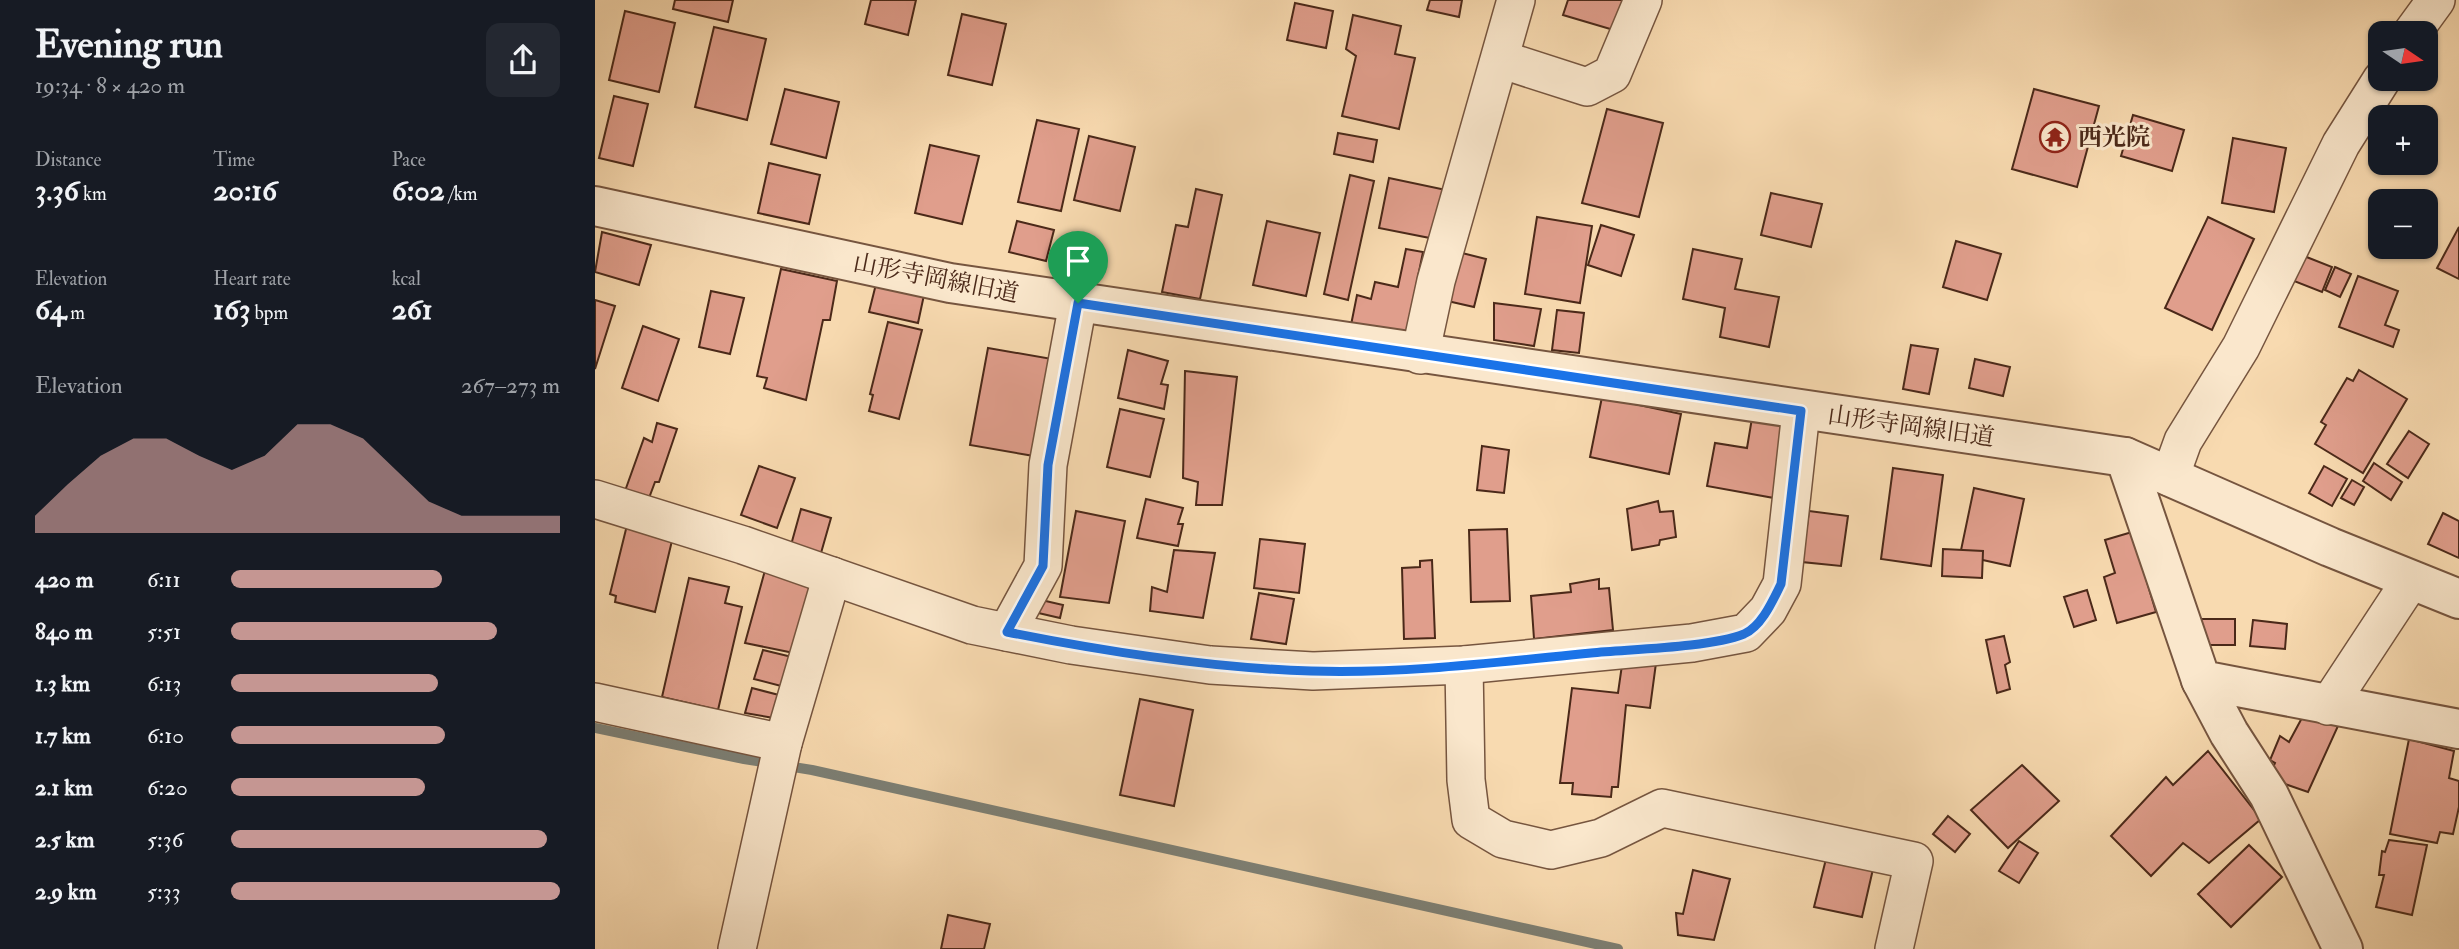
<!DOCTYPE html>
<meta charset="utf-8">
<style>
:root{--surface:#171b24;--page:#242831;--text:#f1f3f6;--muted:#9ea1a6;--accent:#c59692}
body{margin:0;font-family:"IM FELL Double Pica","Noto Serif JP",serif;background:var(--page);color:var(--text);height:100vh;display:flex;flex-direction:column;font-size:26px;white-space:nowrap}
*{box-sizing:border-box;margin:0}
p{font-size:23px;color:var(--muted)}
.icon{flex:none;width:38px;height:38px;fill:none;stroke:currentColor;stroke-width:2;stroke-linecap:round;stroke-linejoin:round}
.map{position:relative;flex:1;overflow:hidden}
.panel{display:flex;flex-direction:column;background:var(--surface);width:595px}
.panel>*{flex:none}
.needle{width:46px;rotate:103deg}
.tools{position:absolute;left:1773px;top:21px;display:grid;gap:14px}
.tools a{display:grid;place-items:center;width:70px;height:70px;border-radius:14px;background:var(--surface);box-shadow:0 2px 5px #0004;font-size:35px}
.pin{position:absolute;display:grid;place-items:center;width:60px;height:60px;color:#fff;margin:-72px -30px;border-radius:50% 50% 50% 0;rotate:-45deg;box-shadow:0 0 7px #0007}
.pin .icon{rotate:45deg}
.round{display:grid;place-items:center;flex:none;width:74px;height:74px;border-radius:14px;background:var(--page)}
.summary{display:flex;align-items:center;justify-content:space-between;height:119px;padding:0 35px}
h1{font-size:38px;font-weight:800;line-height:52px}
.stats{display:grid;grid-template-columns:repeat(3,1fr);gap:10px;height:119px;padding:7px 35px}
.stats div{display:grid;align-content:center}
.stats b{font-size:30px;font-weight:800}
.stats small{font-size:19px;font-weight:400}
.stats p{font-size:19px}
.chart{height:196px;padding:14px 35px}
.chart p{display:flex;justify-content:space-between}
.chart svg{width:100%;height:126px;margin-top:7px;fill:var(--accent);opacity:.7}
ul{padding:0 35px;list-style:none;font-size:23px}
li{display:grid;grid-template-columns:112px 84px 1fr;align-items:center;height:52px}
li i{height:18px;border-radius:9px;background:var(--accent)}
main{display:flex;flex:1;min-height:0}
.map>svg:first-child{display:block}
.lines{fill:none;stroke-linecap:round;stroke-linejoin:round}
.stream{stroke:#7d8075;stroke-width:10}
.building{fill:#e09e8c;stroke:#4b2919;stroke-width:2}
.minor-casing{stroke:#76553f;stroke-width:40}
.tertiary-casing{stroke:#76553f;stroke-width:42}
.minor{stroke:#fae7cc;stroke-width:37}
.tertiary{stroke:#fae7cc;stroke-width:38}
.route-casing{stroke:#fff;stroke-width:14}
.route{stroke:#1a73e8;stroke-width:9}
.labels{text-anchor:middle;stroke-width:6;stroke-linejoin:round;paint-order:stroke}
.poi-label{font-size:24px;font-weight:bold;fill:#4b2919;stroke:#fae7cc;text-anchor:start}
.street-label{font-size:24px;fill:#4b2919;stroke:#fae7cc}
</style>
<main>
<section class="panel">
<div class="summary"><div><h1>Evening run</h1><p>19:34 · 8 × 420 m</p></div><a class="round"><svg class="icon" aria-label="share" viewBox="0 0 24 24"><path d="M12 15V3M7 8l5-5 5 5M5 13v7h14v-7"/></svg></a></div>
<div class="stats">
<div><p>Distance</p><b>3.36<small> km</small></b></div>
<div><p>Time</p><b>20:16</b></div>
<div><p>Pace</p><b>6:02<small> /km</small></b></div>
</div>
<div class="stats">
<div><p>Elevation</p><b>64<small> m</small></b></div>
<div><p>Heart rate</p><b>163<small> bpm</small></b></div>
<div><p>kcal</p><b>261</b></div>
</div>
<div class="chart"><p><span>Elevation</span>267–273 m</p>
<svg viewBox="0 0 160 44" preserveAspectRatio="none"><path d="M0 44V38L10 27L20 17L30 11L40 11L50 17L60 22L70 17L80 6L90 6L100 11L110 22L120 33L130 38L140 38L150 38L160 38V44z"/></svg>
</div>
<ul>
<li><b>420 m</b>6:11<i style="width:64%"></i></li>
<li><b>840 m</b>5:51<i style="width:81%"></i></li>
<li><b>1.3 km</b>6:13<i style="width:63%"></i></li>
<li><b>1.7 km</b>6:10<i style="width:65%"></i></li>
<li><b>2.1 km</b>6:20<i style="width:59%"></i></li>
<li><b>2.5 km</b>5:36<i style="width:96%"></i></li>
<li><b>2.9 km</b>5:33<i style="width:100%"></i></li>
</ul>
</section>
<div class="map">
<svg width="1864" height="949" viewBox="0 0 1864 949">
<rect width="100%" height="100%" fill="#f8dab0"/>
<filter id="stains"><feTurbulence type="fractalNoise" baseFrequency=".00286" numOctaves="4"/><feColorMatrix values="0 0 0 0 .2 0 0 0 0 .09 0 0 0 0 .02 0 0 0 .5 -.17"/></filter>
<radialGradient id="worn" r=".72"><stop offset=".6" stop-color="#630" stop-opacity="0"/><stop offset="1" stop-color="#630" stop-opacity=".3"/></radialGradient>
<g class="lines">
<path class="stream" d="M0,728L149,759L217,770L1023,949"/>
</g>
<g class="building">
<path d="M80,0H138L133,22L78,9Z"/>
<path d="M276,0H321L313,35L270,24Z"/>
<path d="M835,0H867L864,17L832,10Z"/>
<path d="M973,0H1031L1022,31L968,15Z"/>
<path d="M700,3L738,11L731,48L692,40Z"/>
<path d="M30,11L80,23L64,92L14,80Z"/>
<path d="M367,14L411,24L397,85L353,75Z"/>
<path d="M758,15L806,26L800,54L820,58L804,129L747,116L761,56L751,49Z"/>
<path d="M119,27L171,39L152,120L100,107Z"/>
<path d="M190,89L244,102L231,158L176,144Z"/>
<path d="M1439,89L1504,106L1482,187L1417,169Z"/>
<path d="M19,96L53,104L38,166L4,158Z"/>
<path d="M1012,109L1068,123L1044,217L987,203Z"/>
<path d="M1538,115L1589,130L1577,171L1526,156Z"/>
<path d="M442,120L484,129L466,211L423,202Z"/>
<path d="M743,133L782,140L778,162L739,154Z"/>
<path d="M494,136L540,147L525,211L479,200Z"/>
<path d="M1638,138L1691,148L1679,212L1627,203Z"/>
<path d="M335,145L384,156L367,224L320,213Z"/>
<path d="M174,163L225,175L214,224L163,213Z"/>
<path d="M755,175L779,181L753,300L729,294Z"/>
<path d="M794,178L851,190L840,239L784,228Z"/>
<path d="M601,189L627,195L605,299L567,292L581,225L593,227Z"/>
<path d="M1176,193L1227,204L1216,247L1166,235Z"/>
<path d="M942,217L997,226L985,303L930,294Z"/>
<path d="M1613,217L1659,239L1617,330L1570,308Z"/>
<path d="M422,221L459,230L451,261L414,252Z"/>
<path d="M672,221L725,233L711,296L658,285Z"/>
<path d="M1006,225L1039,235L1026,276L993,265Z"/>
<path d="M1864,227V279L1842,268Z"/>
<path d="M7,232L56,245L44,285L0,272Z"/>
<path d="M1361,241L1406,254L1392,300L1348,287Z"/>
<path d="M811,249L828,252L811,336L756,325L762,295L776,299L780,282L803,287Z"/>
<path d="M1098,249L1147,259L1140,289L1184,297L1174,347L1125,337L1130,308L1088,299Z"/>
<path d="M859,251L891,259L879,307L848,300Z"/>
<path d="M1709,256L1737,267L1727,292L1699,281Z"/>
<path d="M1740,267L1756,274L1745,297L1730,290Z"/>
<path d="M186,269L242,281L235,320H228L211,400L169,388L172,378L162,376Z"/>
<path d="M1763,276L1803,291L1790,325L1804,330L1798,347L1744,327Z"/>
<path d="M281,284L329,295L323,323L274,312Z"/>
<path d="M116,291L149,298L135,354L104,347Z"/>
<path d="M0,300L20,306L0,369Z"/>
<path d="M899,303L946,309L939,346L899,340Z"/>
<path d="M962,310L989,313L984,353L957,350Z"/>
<path d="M293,322L327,330L304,419L274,411L278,395L275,394Z"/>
<path d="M48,326L84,339L63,401L27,388Z"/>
<path d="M1316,345L1343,349L1334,394L1308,389Z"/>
<path d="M393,348L457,359L439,456L375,445Z"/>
<path d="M533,350L573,361L566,384L573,385L569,409L523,398Z"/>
<path d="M1380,359L1415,367L1408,396L1374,388Z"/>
<path d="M1764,370L1812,399L1768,473L1720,444L1731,425L1726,422L1752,378L1758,381Z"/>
<path d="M590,371L642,377L627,505H601L603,482L588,478Z"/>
<path d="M1007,397L1086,414L1074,474L995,457Z"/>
<path d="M525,409L569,419L555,477L512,467Z"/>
<path d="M1157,418L1192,424L1179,498L1112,486L1120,443L1152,448Z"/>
<path d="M62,423L82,429L64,482H60L54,498L30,491L49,438L57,442Z"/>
<path d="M1814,431L1834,444L1813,478L1792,464Z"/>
<path d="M887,446L914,450L909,493L882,490Z"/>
<path d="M1779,463L1807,482L1796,500L1768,481Z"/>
<path d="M164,466L200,478L182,528L146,515Z"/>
<path d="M1729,466L1752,479L1737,506L1714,493Z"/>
<path d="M1298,468L1348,475L1336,566L1286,559Z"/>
<path d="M1757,480L1769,487L1759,505L1746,498Z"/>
<path d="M1379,488L1429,499L1415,566L1365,555Z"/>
<path d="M551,499L588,508L583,524H588L583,546L542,538Z"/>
<path d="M1063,501L1065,512L1078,511L1081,537L1065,540L1064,545L1037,550L1032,509Z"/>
<path d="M206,509L236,518L226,553L196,545Z"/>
<path d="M481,511L530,521L514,603L465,597Z"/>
<path d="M1214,511L1253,516L1246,566L1207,562Z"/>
<path d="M1848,513L1864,521V558L1833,544Z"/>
<path d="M34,517L80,528L60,612L20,602L21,596L15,594Z"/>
<path d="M912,529L915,601L876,602L874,530Z"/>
<path d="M1537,532L1561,612L1522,623L1509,577L1520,573L1510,540Z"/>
<path d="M665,539L710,544L704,593L659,588Z"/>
<path d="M1348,549L1388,551L1387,578L1347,576Z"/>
<path d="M579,550L620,553L608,618L555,611L557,587L572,592Z"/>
<path d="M837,560L840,638L809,639L807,568L825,567V561Z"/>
<path d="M172,563L222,576L199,653L150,643Z"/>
<path d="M94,578L134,587L130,603L147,607L123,710L67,697Z"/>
<path d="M1004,579V589L1014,588L1018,630L939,639L936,596L976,592L975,584Z"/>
<path d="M1492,590L1501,620L1479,627L1469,597Z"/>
<path d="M664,593L699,599L691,644L656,639Z"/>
<path d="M442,599L468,605L465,618L439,612Z"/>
<rect x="1605" y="619" width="35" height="26"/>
<path d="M1658,620L1692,624L1690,649L1655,646Z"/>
<path d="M1409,636L1415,662L1410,665L1415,689L1402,693L1391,640Z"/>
<path d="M168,650L197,657L190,687L159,679Z"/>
<path d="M1028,658L1061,663L1055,708L1031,705L1023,787H1017L1016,797L977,794L978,783H965L977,688L1023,693Z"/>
<path d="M157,688L184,695L179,718L150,713Z"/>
<path d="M545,699L598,710L579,806L525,795Z"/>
<path d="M1708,716L1743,726L1713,792L1684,782L1683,773L1676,772L1680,763L1675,760L1685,736L1694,742Z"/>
<path d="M1814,739L1859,751L1854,778L1864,781V807L1858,834L1845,832L1842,843L1795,834Z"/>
<path d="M1613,751L1666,819L1614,863L1588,843L1556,876L1516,836L1571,777L1578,785Z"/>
<path d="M1427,765L1464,801L1413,848L1376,810Z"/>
<path d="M1353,816L1375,834L1360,852L1338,834Z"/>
<path d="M1794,840L1832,845L1817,915L1781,907L1789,875H1784L1787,851L1790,852Z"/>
<path d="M1424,841L1443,853L1424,883L1404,871Z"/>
<path d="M1654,845L1687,877L1636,927L1603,894Z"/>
<path d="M1234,847L1281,856L1267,917L1219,907Z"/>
<path d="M1098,870L1135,879L1119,940L1083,935L1081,913L1088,914Z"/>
<path d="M353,915L395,924L389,949H346Z"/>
</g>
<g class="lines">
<g class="minor-casing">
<g id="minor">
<path d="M1817,33L1841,0"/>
<path d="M905,59L992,87L1017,74L1048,0"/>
<path d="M825,355L841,281L921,0"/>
<path d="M1575,477L1588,441L1646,347L1746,144L1787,79"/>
<path d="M0,499L148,545L377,625L476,645L615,665L718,671L869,665L1097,643L1151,633L1173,610L1187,584L1206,411"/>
<path d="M412,632L448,566L453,465L483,303"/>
<path d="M869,665L871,780L876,820L908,839L956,850L1006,838L1067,808L1319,861L1299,949"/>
<path d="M0,702L188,743"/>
<path d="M1733,706L1816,580"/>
<path d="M142,949L188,743L237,576"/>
</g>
</g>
<g class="tertiary-casing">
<g id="tertiary">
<path d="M0,206L355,283L1530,457L1735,547L1864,599"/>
<path d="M1530,457L1606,680L1864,729"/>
<path d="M1606,680L1634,733L1674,795L1748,949"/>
</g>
</g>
<use href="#minor" class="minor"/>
<use href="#tertiary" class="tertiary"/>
</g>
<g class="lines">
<g class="route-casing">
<path id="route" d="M483,303L1206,411L1186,584C1178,600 1167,626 1149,634C1113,648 1037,649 996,653C904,662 809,674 716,671C614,668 512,652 412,632L448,566L453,465Z"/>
</g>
<use href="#route" class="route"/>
</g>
<defs>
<g id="temple-ring" transform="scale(1.575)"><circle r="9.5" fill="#fae7cc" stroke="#8f2418" stroke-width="1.5"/><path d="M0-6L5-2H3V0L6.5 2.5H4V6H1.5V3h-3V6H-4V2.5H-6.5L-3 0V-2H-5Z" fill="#8f2418"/></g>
</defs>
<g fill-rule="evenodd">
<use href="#temple-ring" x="1460" y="137"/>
</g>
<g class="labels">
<g class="poi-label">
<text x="1483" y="145">西光院</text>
</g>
<g class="street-label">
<text transform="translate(341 278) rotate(11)" y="8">山形寺岡線旧道</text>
<text transform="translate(1316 426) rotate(8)" y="8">山形寺岡線旧道</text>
</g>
</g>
<rect width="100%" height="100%" filter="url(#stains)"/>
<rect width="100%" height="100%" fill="url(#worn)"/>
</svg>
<div class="tools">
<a><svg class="needle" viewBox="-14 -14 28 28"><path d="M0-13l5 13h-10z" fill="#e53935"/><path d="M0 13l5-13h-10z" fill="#9ea1a6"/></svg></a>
<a>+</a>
<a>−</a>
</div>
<div class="pin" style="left:483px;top:303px;background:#1e9e55"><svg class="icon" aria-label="arrive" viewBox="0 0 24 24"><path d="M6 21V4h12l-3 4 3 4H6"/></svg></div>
</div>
</main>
